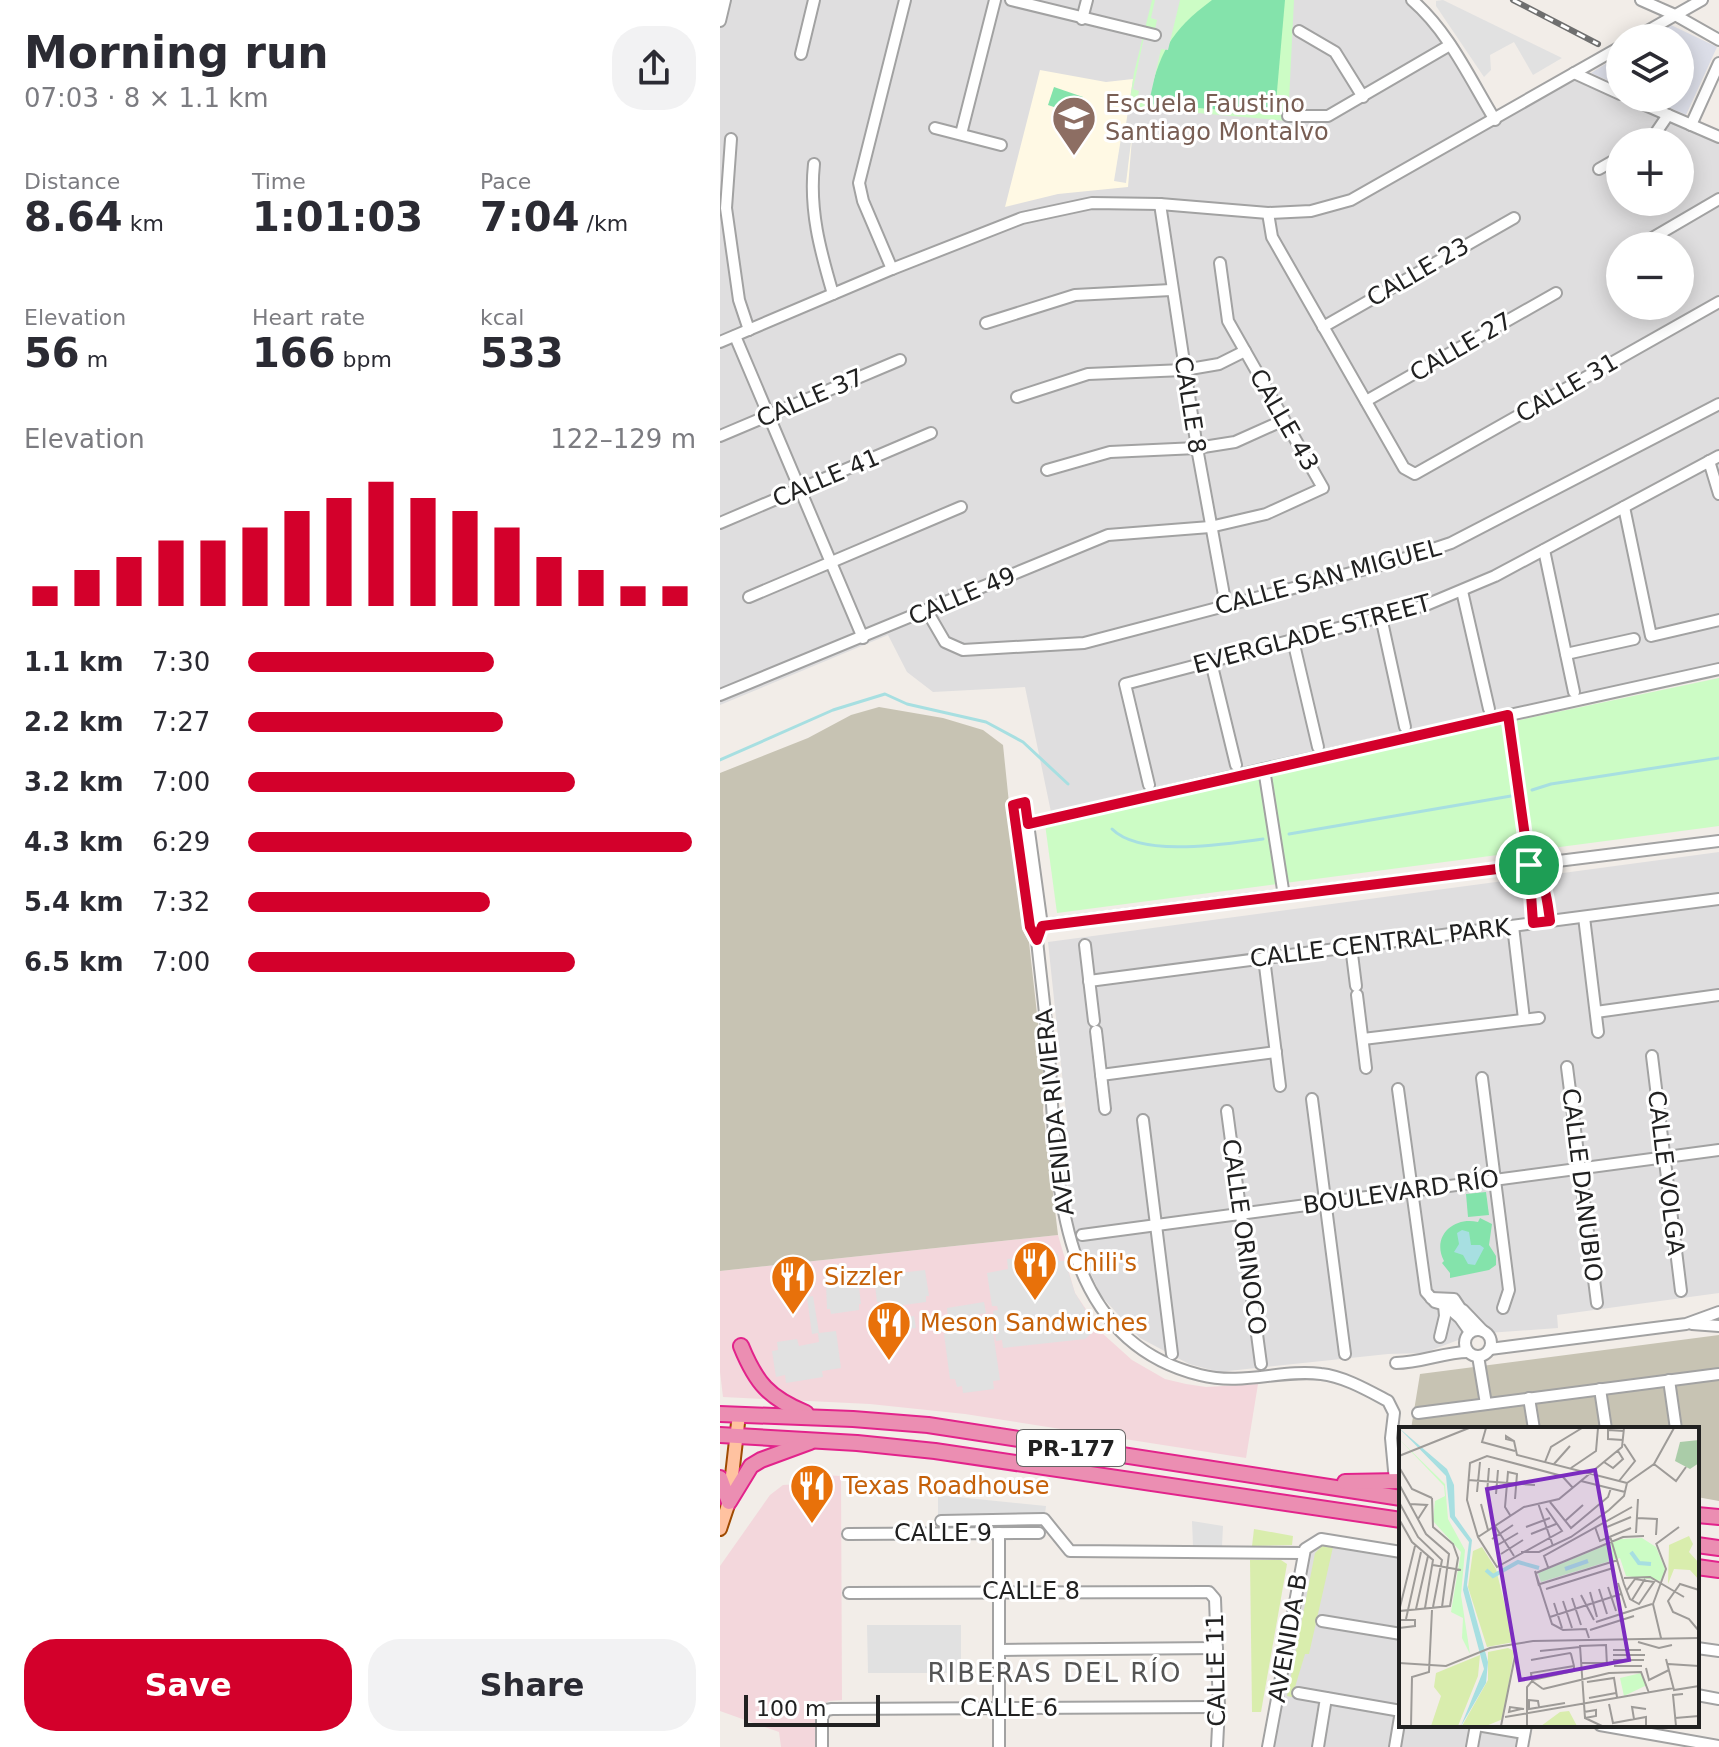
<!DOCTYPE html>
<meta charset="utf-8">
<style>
:root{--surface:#fff;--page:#f2f2f3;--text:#2b2b33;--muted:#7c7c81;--accent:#d3002b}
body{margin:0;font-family:"DejaVu Sans",sans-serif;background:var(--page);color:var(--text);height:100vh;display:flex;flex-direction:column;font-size:30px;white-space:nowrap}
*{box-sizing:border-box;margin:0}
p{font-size:26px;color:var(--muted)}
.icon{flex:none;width:44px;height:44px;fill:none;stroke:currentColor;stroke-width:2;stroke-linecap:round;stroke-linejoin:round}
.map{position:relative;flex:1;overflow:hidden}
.side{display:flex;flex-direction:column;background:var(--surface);width:720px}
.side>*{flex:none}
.controls{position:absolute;left:886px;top:24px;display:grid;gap:16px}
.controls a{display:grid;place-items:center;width:88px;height:88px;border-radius:50%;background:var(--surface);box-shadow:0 4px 20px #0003;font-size:40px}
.scale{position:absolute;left:24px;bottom:20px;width:136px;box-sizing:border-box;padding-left:8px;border:4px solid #212121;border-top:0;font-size:22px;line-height:28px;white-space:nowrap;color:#212121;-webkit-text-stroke:6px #fff;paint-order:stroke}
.pin{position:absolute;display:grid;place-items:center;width:68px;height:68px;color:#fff;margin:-34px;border:4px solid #fff;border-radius:50%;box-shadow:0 2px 8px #0007}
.round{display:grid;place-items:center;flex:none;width:84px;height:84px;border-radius:32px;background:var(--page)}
.head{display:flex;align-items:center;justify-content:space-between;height:136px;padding:0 24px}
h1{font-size:44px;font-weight:700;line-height:60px}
.figures{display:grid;grid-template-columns:repeat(3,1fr);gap:12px;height:136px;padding:8px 24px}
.figures div{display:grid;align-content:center}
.figures b{font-size:40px;font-weight:700}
.figures small{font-size:22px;font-weight:400}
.figures p{font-size:22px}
.chart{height:224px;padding:16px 24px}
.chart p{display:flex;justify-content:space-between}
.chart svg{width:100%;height:144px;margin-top:8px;stroke:var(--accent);stroke-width:6}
.primary-button{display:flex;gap:16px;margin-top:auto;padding:16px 24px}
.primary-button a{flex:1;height:92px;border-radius:32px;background:var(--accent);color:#fff;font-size:32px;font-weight:700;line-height:92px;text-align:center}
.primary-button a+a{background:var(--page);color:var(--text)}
ul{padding:0 24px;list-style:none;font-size:26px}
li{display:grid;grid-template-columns:128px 96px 1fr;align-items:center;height:60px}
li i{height:20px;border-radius:10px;background:var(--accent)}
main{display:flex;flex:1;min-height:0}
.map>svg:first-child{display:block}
.residential{fill:#dfdedf;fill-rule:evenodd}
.commercial{fill:#f3d7dc}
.education{fill:#fff9e4}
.construction{fill:#c7c3b3}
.grass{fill:#d9edad}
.park{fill:#ccfcc5}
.pitch{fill:#84e3ab}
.parking{fill:#e1e1e1}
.plaza{fill:#dcdee8}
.water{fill:#a7dfe1}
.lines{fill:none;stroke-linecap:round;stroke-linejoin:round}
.stream{stroke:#a7dfe1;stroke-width:3}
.minor-casing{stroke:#a2a2a2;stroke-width:14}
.major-casing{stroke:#9f4a00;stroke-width:16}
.highway-casing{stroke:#e2238b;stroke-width:18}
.minor{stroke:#fff;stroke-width:10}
.major{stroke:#ffc2a0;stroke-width:12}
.highway{stroke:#eb8eb2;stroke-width:14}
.rail-casing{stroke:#6f6f6f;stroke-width:6}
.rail{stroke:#fff;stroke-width:3;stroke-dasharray:9;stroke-linecap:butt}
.route-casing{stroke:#fff;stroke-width:16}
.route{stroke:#d3002b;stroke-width:10}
.labels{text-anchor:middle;stroke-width:6;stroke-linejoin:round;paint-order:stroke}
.shield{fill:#fff;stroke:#646464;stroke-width:2}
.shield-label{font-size:22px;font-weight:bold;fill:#212121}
.education-label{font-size:24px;fill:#785e54;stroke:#fff;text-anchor:start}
.street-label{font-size:24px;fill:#212121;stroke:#fff}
.food-label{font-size:24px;fill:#c56008;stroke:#fff;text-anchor:start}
.neighbourhood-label{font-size:26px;letter-spacing:2px;fill:#545454;stroke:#fff}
.inset-river{fill:none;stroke:#a7dfe1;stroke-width:4}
.inset-road{fill:none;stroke:#9e9b98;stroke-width:2}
.view{fill:#7b2cbf;fill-opacity:0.15;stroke:#7b2cbf;stroke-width:4}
.inset-edge{fill:none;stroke:#212121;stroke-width:4}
</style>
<main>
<section class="side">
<div class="head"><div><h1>Morning run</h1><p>07:03 · 8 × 1.1 km</p></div><a class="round"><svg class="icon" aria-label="share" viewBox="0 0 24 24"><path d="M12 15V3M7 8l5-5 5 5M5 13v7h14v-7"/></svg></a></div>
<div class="figures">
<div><p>Distance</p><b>8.64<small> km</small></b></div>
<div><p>Time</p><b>1:01:03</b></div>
<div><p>Pace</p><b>7:04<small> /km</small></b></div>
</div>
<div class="figures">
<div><p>Elevation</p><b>56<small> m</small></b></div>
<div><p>Heart rate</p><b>166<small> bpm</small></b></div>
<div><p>kcal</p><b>533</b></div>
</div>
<div class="chart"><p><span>Elevation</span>122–129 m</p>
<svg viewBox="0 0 160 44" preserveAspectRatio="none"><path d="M5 44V38M15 44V33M25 44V29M35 44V24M45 44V24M55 44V20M65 44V15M75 44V11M85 44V6M95 44V11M105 44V15M115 44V20M125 44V29M135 44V33M145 44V38M155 44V38"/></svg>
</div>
<ul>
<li><b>1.1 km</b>7:30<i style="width:55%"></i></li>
<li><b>2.2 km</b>7:27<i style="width:57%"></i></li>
<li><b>3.2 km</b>7:00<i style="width:73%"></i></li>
<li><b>4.3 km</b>6:29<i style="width:99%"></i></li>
<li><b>5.4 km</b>7:32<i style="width:54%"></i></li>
<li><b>6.5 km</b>7:00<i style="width:73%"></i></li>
</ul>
<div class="primary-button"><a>Save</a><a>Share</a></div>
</section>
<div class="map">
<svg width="999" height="1747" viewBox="0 0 999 1747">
<rect width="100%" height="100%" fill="#f2ede8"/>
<g class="residential">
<path d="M0,0H692L709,14L775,119L854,74L900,98H909L999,137V665L331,812L305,687L213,692L187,672L168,635L0,705ZM900,142H960V202H900ZM900,246H960V306H900Z"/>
<path d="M999,852V1293L837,1315L838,1328L754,1334L704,1353L668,1354L499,1372L469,1364L420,1338L381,1296L355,1238L339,1124L347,1122L328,942Z"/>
<path d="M592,1542L681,1552V1725H804L800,1747H548L583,1553Z"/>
</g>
<g class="commercial">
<path d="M338,1235L355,1293L382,1333L412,1360L445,1379L466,1384L486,1387L538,1384L526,1458L245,1414L150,1404L3,1397L0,1372V1271Z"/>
<path d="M102,1475L121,1476L122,1700L109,1701L100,1706L97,1747H61L59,1732L0,1711V1566L50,1495L63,1485L99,1483Z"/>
</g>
<path class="education" d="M320,70L386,82L413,79L406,124L413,126L408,187L338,194L285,207Z"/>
<g class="construction">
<path d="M159,707L223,718L263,730L283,745L302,929L309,942L325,1085L323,1110L338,1235L0,1271V773L88,738L131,715Z"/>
<path d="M999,1335V1501L977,1497V1429H691L700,1374Z"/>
</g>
<g class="grass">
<path d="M534,1529L573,1536L572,1545L532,1546Z"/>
<path d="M602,1546L613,1547L589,1654H585L572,1697L567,1696L595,1553Z"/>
<path d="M530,1560H561L567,1564L541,1712H532Z"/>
</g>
<g class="park">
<path d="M432,0H574L568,121L409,107L414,73Z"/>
<path d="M999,678V826L337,913L325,824L486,786Z"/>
</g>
<g class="pitch">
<path d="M492,0H565L555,114L427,104C440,53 449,32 492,0Z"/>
<path d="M334,87L363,97L357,115L328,105Z"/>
<path d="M766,1192L769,1215L748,1217L746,1194Z"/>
<path d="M760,1218L772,1224L769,1245L776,1256V1265L769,1270L730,1278V1273L722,1263L724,1261C711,1236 734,1216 758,1222Z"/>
</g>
<g class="parking">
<path d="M435,0H460L448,50L441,49L429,102L417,100L419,91L413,89L424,37L433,38L437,20L431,18Z"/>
<path d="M723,0L842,58L813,75L794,42L770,55L771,70L764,77L716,6V1Z"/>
<path d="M403,126H413L406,183L394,181Z"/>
<path d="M338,1254L339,1261H345L355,1293L373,1322L368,1325L373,1332L365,1339L283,1348L282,1340L276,1341L273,1311L278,1310L277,1306H272L267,1273L288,1269L287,1259Z"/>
<path d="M205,1270L209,1296H206V1302L161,1308L160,1302H157L154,1276Z"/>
<path d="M138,1279L141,1304H139V1310L111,1314L110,1309H107L106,1284Z"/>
<path d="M93,1296L99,1333L116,1331L121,1368L102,1371L103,1377L66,1383L65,1375L56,1377L52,1351L58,1350L57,1342L77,1339L79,1346L99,1342L98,1333L92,1334L87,1297Z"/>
<path d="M264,1302L266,1313L228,1319L227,1308Z"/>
<path d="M194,1316L196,1328L156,1333L155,1322Z"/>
<path d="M272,1325L280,1380L273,1381L274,1389L243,1393L242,1386L237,1387L235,1379H230L224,1334L231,1333V1330Z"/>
<path d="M218,1495L326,1506L325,1514L218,1516Z"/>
<path d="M472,1521L503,1526L502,1546H473Z"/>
<path d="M147,1625H241V1673H148Z"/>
</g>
<g class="plaza">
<path d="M951,25L997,47L966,115L928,98H960V38H929Z"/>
<path d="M900,55V86L871,73Z"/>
</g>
<path class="water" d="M742,1230L749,1232L751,1245H760L764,1248L755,1265L748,1264L743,1255L734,1252L739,1244L737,1233Z"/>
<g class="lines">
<g class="stream">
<path d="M0,760L113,710L165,694L187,704L266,722L303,742L348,784"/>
<path d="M812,790L831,784L999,758"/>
<path d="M392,829C421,858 505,844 543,839"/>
<path d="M569,834L791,796"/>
</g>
<g class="minor-casing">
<g id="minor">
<path d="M291,0L435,35"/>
<path d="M692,0C729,32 750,79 775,120"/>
<path d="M921,0L955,15L999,40"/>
<path d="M362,19L367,0"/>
<path d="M0,21L5,0"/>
<path d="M579,31L615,52L643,97"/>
<path d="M915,38L982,0"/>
<path d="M81,54L94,0"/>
<path d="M854,73L900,94"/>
<path d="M909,98L999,137"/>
<path d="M568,116H608L730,45"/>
<path d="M971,125L999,63"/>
<path d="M215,128L281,145"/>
<path d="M241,134L275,0"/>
<path d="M11,139L6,208L19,300L29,330"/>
<path d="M924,142L933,137L948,115"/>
<path d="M94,164C89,210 100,250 113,294"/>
<path d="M879,169L900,157"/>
<path d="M440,204L477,448L506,606"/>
<path d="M548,213L552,237L684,468L695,474L999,302"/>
<path d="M922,244L999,199"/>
<path d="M172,269L143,201L139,183L185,0"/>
<path d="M266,323L355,295L451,290"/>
<path d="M603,327L794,218"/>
<path d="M15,336L143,638"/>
<path d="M0,342L172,269L302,218L372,203L440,204L548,213L591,211L631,200L900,47"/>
<path d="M297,397L368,374L464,370L499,364L525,351"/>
<path d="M646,401L836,293"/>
<path d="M0,436L180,360"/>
<path d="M989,461L999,494"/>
<path d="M327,470L390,452L477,448L515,442L564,420"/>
<path d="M904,507L931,636L999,620"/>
<path d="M0,523L211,433"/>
<path d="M824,550L854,692"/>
<path d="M742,591L769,709"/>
<path d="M29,597L241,507"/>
<path d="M207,611L225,642L243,650L364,643L680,560L731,543L999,404"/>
<path d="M661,617L685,727"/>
<path d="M573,640L598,747"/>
<path d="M846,654L914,639"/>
<path d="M491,662L516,765"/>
<path d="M0,695L388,535L490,527L546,514L603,488L508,321L500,263"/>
<path d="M788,715L809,865L815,884L820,922"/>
<path d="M544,769L564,896"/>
<path d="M429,785L405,684L706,605L775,576L999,456"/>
<path d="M308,824L544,769L999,669"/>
<path d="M810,867C827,881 827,901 830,921"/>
<path d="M864,917L878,1032"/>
<path d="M316,926L999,841"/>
<path d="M793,926L804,1019"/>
<path d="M317,940L322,926L305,802L293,805L310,927L317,940C322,989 329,1038 331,1086C337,1200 346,1342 480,1375C523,1386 561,1369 601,1374C623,1376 649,1391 668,1401L674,1413L671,1438L675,1481"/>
<path d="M365,945L374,1021"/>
<path d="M631,946L636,986"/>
<path d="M544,958L560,1086"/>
<path d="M369,981L999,899"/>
<path d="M637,995L646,1068"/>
<path d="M876,1012L999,995"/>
<path d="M376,1031L385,1109"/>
<path d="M643,1039L819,1018"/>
<path d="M932,1056L961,1291"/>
<path d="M847,1067L877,1303"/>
<path d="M381,1075L556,1052"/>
<path d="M762,1078L789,1290L783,1308"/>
<path d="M678,1089L706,1292L715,1302L743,1310L763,1331"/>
<path d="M592,1099L625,1354"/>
<path d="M507,1111L541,1364"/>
<path d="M423,1120L452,1354"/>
<path d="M362,1235L999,1150"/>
<path d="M711,1298L734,1299L740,1308"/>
<path d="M726,1306L740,1318L750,1332"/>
<path d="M972,1324L999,1326"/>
<circle cx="758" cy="1343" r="13"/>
<path d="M720,1337L725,1316L724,1305"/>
<path d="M770,1349L966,1324L999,1312"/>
<path d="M758,1356L766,1404"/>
<path d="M676,1363C701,1363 724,1352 748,1352"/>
<path d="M949,1380L956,1429"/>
<path d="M880,1389L886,1429"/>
<path d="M809,1398L814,1429"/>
<path d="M698,1413L999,1374"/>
<path d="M221,1521L324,1519L350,1551L583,1553"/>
<path d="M279,1533V1747"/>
<path d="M128,1534L319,1533"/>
<path d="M129,1593L489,1592L495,1599L499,1707L497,1747"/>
<path d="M602,1621L681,1634"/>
<path d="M977,1648L999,1651"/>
<path d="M279,1650L497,1648"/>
<path d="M578,1693L681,1711"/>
<path d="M977,1695L999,1699"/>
<path d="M757,1725L804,1733"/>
<path d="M880,1725L999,1746"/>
<path d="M102,1747V1717L106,1710L112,1709L499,1707"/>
<path d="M548,1747L585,1549L601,1539L681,1552"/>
<path d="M598,1747L606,1698"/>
<path d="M675,1747L681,1711"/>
<path d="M752,1747L756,1725"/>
<path d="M802,1747L806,1725"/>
</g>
</g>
<g class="major-casing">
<path id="major" d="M0,1529L9,1502L19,1414"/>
</g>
<g class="highway-casing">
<g id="highway">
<path d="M21,1346C36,1383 49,1398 86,1413"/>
<path d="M0,1414L133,1419L208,1425L681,1498"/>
<path d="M0,1435L137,1443L215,1451L681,1520"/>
<path d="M0,1478L9,1502L31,1466L41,1460L90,1442"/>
<path d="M625,1482L681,1481"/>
<path d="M977,1515L999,1517"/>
<path d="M977,1545L999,1548"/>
<path d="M977,1567L999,1570"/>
</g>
</g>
<use href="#minor" class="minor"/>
<use href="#major" class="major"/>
<use href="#highway" class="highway"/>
<g class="rail-casing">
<path id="rail" d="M793,0L878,44"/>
</g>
<use href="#rail" class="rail"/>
</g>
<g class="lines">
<g class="route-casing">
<path id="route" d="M809,865L322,926L317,940L310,927L293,805L305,802L308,824L788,715L809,865C826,880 827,899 830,921L813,923L809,865"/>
</g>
<use href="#route" class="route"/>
</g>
<defs>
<g id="school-pin" transform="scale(2.3)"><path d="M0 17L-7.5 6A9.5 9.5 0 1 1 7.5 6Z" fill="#8d6e63" stroke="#fff"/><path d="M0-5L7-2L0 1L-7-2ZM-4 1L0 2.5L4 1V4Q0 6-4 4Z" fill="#fff"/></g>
<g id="restaurant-pin" transform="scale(2.3)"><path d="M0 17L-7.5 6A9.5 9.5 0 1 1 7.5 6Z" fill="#e8710a" stroke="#fff"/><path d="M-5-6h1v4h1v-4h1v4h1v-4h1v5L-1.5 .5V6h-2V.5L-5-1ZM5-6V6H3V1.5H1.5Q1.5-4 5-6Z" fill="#fff"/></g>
</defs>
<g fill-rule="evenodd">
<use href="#school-pin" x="354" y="118"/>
<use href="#restaurant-pin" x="315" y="1263"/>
<use href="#restaurant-pin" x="73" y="1277"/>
<use href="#restaurant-pin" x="169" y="1323"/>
<use href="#restaurant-pin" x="92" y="1486"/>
</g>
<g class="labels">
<rect class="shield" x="297" y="1430" width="108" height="36" rx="6"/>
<g class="shield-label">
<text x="351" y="1456">PR-177</text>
</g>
<g class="education-label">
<text x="385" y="112">Escuela Faustino<tspan x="385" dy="28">Santiago Montalvo</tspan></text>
</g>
<g class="street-label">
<text transform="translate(698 272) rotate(-30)" y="8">CALLE 23</text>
<text transform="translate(741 347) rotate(-30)" y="8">CALLE 27</text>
<text transform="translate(847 388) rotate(-30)" y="8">CALLE 31</text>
<text transform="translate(90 398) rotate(-23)" y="8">CALLE 37</text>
<text transform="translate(470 405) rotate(81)" y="8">CALLE 8</text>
<text transform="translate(564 420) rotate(60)" y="8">CALLE 43</text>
<text transform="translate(106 478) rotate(-23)" y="8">CALLE 41</text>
<text transform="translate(608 577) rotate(-15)" y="8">CALLE SAN MIGUEL</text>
<text transform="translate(242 596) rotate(-23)" y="8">CALLE 49</text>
<text transform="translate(592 634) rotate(-15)" y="8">EVERGLADE STREET</text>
<text transform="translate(660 943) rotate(-7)" y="8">CALLE CENTRAL PARK</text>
<text transform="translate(335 1112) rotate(-96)" y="8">AVENIDA RIVIERA</text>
<text transform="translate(946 1173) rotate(83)" y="8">CALLE VOLGA</text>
<text transform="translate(862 1185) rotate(83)" y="8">CALLE DANUBIO</text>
<text transform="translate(681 1192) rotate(-8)" y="8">BOULEVARD RÍO</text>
<text transform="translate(524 1237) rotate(82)" y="8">CALLE ORINOCO</text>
<text x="223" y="1541">CALLE 9</text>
<text x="311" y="1599">CALLE 8</text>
<text transform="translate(568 1638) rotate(-80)" y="8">AVENIDA B</text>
<text transform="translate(496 1670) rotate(-91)" y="8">CALLE 11</text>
<text x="289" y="1716">CALLE 6</text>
</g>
<g class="food-label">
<text x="346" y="1271">Chili's</text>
<text x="104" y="1285">Sizzler</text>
<text x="200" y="1331">Meson Sandwiches</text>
<text x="123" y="1494">Texas Roadhouse</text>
</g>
<g class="neighbourhood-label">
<text x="335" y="1682">RIBERAS DEL RÍO</text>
</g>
</g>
<g transform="translate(679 1427)">
<rect width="300" height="300" fill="#f2ede8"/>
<path d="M290,109L294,117L290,125L300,136V153L291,143L275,142L269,157L270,118ZM83,120L97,142L115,215L88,220L69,160L74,124ZM109,221L115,224L104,292L87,299H63L89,253V225ZM81,228L79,249L59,299H32L42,269L35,260L37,246ZM170,284L178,299H142L161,285Z" fill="#d9edad"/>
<path d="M300,13V36L291,42L276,34L281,15Z" fill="#aacca8"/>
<path d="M0,12L46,57L49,92L66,123L62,168L71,227L63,211L64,191L52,185L62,125L34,94L36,74L46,69L45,59ZM243,111L257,120L266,142L263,154L227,149L221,131L142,155L139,146L222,112ZM242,246L248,258L225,269L221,251Z" fill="#ccfcc5"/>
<path d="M0,1L48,42L55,58L56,89L73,113L68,158L89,235L87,256L62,299L85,242L64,163L70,115L51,90L47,49Z" fill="#a7dfe1"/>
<path class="inset-river" d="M232,125L240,136L252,137M166,142L189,134M87,143L94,149L119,135L140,141"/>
<path class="inset-road" d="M87,1L83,15L116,24M224,13L209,12V3L225,4M115,14L107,9V12L115,14L118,28L228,56M0,29L70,1M146,35L152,20L183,1M205,35L214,41L224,32L219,24M155,37L171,19M255,37L277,54L287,40M0,40L13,62L33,71M172,41L197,24L199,1M69,53L136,58M182,54L226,65M220,54L236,34L225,17M0,57L27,107L50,127L43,180M78,65L81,35M88,66L90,41M97,67L99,43M0,75L19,110L43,133L34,180M151,75L172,101L209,70L212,61M139,76L154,119M11,77L28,78L19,92M82,77L89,103M147,81L163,104L98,140L79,110L68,73L71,36L88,29L163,49L174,61M111,88L106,80L109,45L118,47L116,72M238,91L258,92L257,108M0,92L13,115L34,133L26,181M166,94L184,78M96,99L115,129M127,100L151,91M196,100L201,114L232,101M208,100L232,90M237,106L239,72M132,107L157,97M211,109L225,157L231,172L240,177L255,155L236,152L228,163M79,110L125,80L160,72L223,20L225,1M93,112L114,98M257,116L267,142L254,177L262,211M257,117L280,100M16,119L0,184L51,179L59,131L54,117L34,100L33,71M97,119L119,106M122,125H140L172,110L210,83L225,69L228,56L255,37L275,1M102,127L124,113M0,138V113M34,138L62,143M149,140L145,129L233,80M137,146L224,110L245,109M225,151L251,150L285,170M219,156L227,181M141,157L219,133M140,159L136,144L153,197L164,203L187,202L190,211M209,160L217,184M147,162L214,141M200,162L208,187M300,163L281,157L269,174L274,185L290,192L300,204M191,165L198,190M182,168L195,193M173,171L182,198M233,173L246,152M164,174L173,201M155,176L163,201M17,182L29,129M151,190L222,167M7,192L22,125M0,193H16V199L0,201M197,195L253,177M191,203L235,189M239,215L260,221L273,218M214,223H242M141,224L181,220M214,228H246M267,232L275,263L300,259M132,233L171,226L172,227L175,239V244L133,253L132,246L175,239M214,233H245M0,236L47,239L91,221L134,214L300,211M183,236H208M269,237L300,239M215,239H243M247,241L250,253L270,243M188,255L215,251L218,270M144,262L210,246L242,245L250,266M190,271L217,266M210,277L214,296L247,290V299M140,280L139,274L130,273V282L166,276M122,282L110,285L111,280L125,282M185,285L197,283V289L186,291M106,290L275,261M276,291L300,289M235,292L233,280L247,282M12,299L13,250L30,245L33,183M102,299L117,224M128,299V260L133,254L144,262M203,299L186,291L181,219L207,218L208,239M277,299L274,268L284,267"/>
<path class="view" d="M196,43L230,233L121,253L88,62Z"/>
<rect width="300" height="300" class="inset-edge"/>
</g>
</svg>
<div class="controls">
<a><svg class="icon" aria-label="layers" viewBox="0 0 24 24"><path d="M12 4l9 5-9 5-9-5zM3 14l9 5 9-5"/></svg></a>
<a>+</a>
<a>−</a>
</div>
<div class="scale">100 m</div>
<div class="pin" style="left:809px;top:865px;background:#1e9e55"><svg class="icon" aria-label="arrive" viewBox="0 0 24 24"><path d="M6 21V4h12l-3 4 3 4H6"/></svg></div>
</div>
</main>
